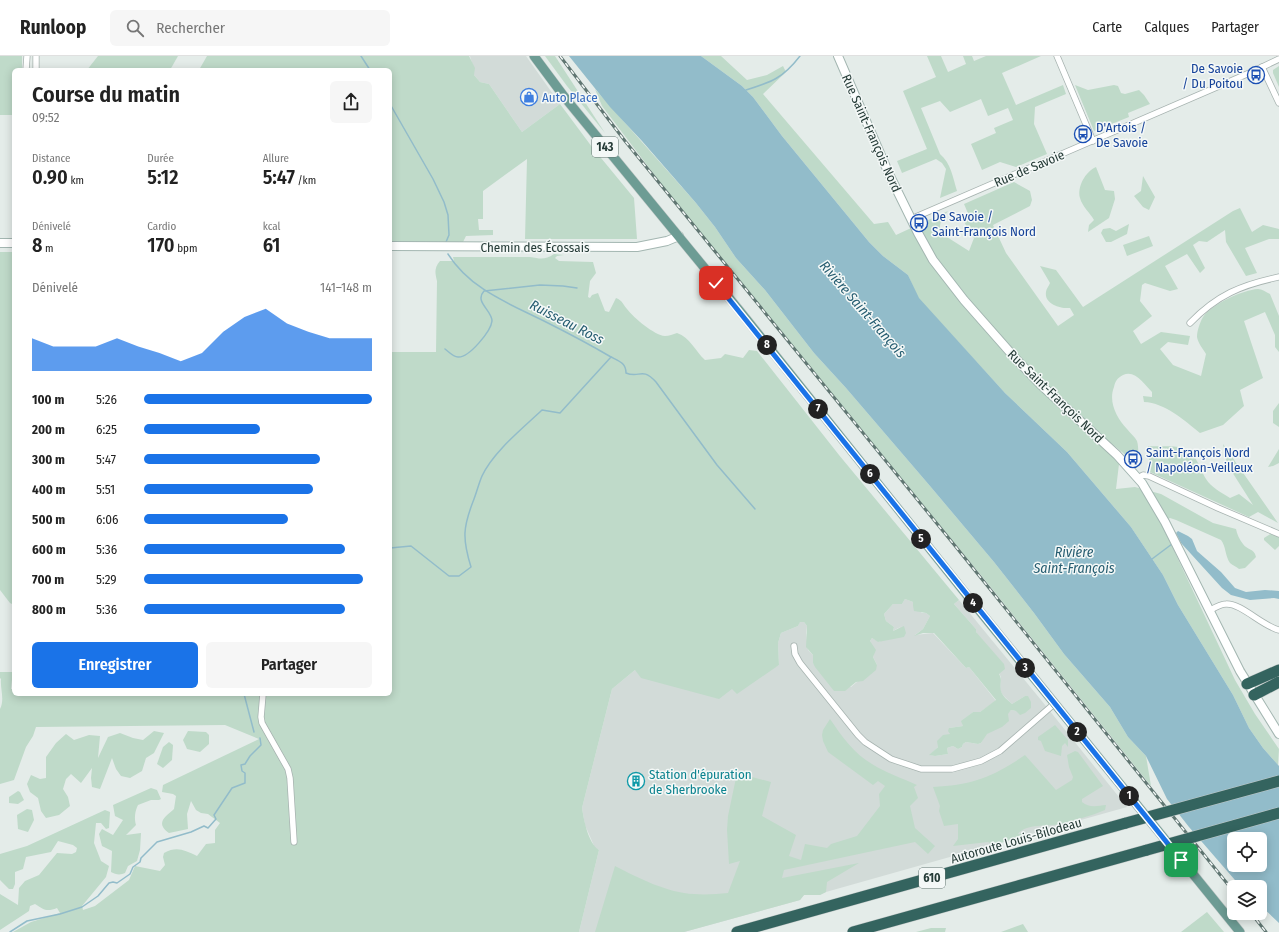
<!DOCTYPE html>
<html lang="fr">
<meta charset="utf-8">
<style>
:root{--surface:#fff;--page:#f6f6f6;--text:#222;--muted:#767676;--line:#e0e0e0;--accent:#1a73e8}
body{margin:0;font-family:"Fira Sans Condensed",sans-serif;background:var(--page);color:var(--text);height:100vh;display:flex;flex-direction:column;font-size:15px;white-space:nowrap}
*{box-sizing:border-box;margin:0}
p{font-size:13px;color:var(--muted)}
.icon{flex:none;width:22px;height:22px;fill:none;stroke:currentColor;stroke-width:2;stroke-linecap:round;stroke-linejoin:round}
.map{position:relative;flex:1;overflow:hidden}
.panel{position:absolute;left:12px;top:12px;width:380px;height:628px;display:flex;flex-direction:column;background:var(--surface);border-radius:6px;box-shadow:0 2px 10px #0003}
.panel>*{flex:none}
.tools{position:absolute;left:1227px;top:776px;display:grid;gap:8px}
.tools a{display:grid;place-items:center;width:40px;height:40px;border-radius:6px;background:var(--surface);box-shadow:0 2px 10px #0003;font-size:20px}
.pin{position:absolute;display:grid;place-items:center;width:34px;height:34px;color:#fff;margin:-17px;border-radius:8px;box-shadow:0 2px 6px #0006}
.km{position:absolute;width:20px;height:20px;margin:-10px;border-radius:50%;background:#222;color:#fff;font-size:11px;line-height:20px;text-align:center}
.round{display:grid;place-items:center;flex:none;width:42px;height:42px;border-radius:6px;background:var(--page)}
.head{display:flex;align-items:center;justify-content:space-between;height:68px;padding:0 20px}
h1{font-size:22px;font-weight:600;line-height:30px}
.figures{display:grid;grid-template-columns:repeat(3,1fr);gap:6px;height:68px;padding:4px 20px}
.figures div{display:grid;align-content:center}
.figures b{font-size:20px;font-weight:600}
.figures small{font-size:11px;font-weight:400}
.figures p{font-size:11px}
.chart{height:112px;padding:8px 20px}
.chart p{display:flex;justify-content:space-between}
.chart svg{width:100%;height:72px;margin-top:4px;fill:var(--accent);opacity:.7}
.button{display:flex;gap:8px;margin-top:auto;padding:8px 20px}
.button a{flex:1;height:46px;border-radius:6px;background:var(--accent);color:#fff;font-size:16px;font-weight:600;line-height:46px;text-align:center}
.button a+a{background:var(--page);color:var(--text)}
ul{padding:0 20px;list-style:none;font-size:13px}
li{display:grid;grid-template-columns:64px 48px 1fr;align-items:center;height:30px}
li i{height:10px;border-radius:5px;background:var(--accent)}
header{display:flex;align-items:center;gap:24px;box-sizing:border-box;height:56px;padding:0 20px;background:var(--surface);border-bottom:1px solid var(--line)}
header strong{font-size:19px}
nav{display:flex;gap:22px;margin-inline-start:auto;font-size:14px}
.search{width:280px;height:36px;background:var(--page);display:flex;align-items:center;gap:10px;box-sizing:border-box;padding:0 14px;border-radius:6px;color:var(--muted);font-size:15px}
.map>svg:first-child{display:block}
.built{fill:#d2dbd8}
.green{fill:#bfdac9}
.water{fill:#92bcca;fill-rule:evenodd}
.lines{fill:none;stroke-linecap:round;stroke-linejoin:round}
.stream{stroke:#92bcca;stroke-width:1.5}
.street-casing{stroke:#a7b3b0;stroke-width:7}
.secondary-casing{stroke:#a3b6b1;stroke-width:10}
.primary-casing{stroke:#c2c8c7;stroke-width:10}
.highway-casing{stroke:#c2c8c7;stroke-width:12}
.street{stroke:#fff;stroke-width:5.5}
.secondary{stroke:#fff;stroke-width:8}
.primary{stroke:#6d9c94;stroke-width:9}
.highway{stroke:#34645f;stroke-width:11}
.rail-casing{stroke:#607672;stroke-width:3}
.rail{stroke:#f4f8f7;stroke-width:1.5;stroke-dasharray:4.5;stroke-linecap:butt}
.highway-bridge-casing{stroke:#c2c8c7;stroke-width:12;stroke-linecap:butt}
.highway-bridge{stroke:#34645f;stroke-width:11}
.route-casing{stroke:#fff;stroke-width:8}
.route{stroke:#1a73e8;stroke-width:5}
.labels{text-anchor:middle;stroke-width:3;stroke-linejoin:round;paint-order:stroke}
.shield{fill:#f4f8f7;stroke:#637471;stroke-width:1}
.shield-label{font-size:12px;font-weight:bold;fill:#253b37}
.transit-label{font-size:13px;fill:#164399;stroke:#f4f8f7;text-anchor:start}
.shop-label{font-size:13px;fill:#366cbe;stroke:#f4f8f7;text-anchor:start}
.street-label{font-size:13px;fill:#253b37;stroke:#f4f8f7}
.culture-label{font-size:13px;fill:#0d838f;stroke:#f4f8f7;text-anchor:start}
.water-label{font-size:14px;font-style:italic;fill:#265d71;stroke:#f4f8f7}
</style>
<header>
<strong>Runloop</strong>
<div class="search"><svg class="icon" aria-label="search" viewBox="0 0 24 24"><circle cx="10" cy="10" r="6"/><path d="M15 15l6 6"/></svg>Rechercher</div>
<nav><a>Carte</a><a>Calques</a><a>Partager</a></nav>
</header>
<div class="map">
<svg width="1279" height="876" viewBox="0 0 1279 876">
<rect width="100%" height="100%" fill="#e4ece9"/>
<g class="built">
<path d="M470,0H526L560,48L522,76L489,28L480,26L474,19V14Z"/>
<path d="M905,543L913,546V550L922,557H926L930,560L923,573L915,579L933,577L966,612L969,611L996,645L980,656H973L962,665L963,670L949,672L950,678L930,699L935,700L948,698L947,692L953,690L958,693L962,691L963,688L966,686L978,688L981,687L986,678L990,676L1011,654L1016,655L1025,640L1012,648L1002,638L1000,633L1001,621L976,576V573L954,548L959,544L1041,644L1127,751L826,836L820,839H804L800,844L684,876H579L599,794L595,792L585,769L582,752L612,633L635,614L732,633L779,609L778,587L781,577L798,570L800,565L804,566L807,570L806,577L808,594L813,599V607L851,631L877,609L873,601L874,597L870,585L872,582L879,586L902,570L893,575L894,571L886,565L884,558L893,548H902Z"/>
</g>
<g class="green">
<path d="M0,0H22V14H14V59H0Z"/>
<path d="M98,0H178L170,14H87Z"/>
<path d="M207,0H469L475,12L474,19L480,26L489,28L522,76L560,48L592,91L634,142L637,183H525L527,103L483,135V163H478L479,174H493V179L466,180L463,186L390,187V14H199Z"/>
<path d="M545,0H555L605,77L567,30Z"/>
<path d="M701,0H721L747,24L767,19L783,10L786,16L763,38L874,168L888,166L896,179L948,155L941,164L939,176L969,195L974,182L970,178L964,165L970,162L964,148L1014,126L1030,135L1032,144L1030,150L993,169L1006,197L1058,270L1074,259L1070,252C1061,253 1044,248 1046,236C1046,233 1049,230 1050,227L1040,210L1056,214L1083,251L1233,155L1240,152L1252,176L1263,169L1279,173V183H1269L1245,192L1257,217L1246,220L1226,186L1225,174L1207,186L1199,185L1193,189L1205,212L1200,217L1187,198L1165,210L1178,233L1170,235L1145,227L1142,229L1140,245L1152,260L1133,275L1141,288L1161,276L1190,280L1188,289L1168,286L1160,293L1173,309L1201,320L1206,298C1203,293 1198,287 1197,281C1197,275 1200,266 1203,261C1212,248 1243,234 1258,233C1262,233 1266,236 1270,238L1279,260V296L1275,291V279L1265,256L1244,265L1263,322L1240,334L1244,350L1223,369L1200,377C1184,364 1165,347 1144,346L1143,340L1152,341V336C1145,329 1135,313 1123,319C1117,322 1115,326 1114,331C1108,346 1117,362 1127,373C1130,377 1135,381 1137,385C1139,391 1138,403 1139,410L1111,387L1106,393L1119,408L1116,433L1135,431L1161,438L1213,467L1236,473C1237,478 1239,483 1243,488C1247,494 1254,492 1256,501L1245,512L1239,513C1237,511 1232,509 1230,507C1225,500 1226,490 1221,484L1176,464L1170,462L1161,467L1235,624L1255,658L1279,693L1278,709L1263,692L1249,672L1233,639L1178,549L1163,519L1131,471L1067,396L1005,337L918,242L908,219L883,200L869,186L782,80L753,41L742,30Z"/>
<path d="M927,0H941L948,16L966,8L963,0H972L974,5L986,0H1041L1002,17L1016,49L1063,29L1066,38L1035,51L1034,68L1047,98L1016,111L1000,106L982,114L971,88L996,77L994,72L1013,64L1008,52L988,60L981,43L950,56L940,45L921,52L940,98C951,107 953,122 957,135L940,142L946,113L942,107L936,103L902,117L897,105L927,93L903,35L936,21Z"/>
<path d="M1279,10V31L1273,17V14Z"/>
<path d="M1075,29L1088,34L1114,29L1118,30L1121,37L1125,38L1139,34L1144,39L1150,48L1128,57L1129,61L1094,75Z"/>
<path d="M595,33L696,147L715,171L736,202L765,234L814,297L846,332L930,430L994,506L1034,557L1064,598L1110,651L1128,681L1146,700L1151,730L985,524L708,189L602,50Z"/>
<path d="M1096,111L1105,134L1114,135L1115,143L1109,162L1088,176L1089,169L1094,164C1090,157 1082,150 1080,142C1077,131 1085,116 1096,111Z"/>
<path d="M1143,120L1155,141L1149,154L1143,151L1134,140L1141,135Z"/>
<path d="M1129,168L1127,178L1111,186H1106L1101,177L1103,173L1110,172L1116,175Z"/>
<path d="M1149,180L1153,190L1127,200L1123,189Z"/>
<path d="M0,196H14V549L10,547L0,534Z"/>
<path d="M554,198L564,199L557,200L555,202L559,205L593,206L596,217L590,225L588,241L590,242L592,239L598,237L605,255L609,256L616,242C623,245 622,247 627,253C634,262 654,279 665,280C669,280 673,278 677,277C690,281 695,295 705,304L721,302L725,298L743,302L749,294L757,295L839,399L959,544L954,548L976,573V576L1004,608L1005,613L999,618C1003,624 999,629 1001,635C1002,640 1008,644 1012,648L1025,640H1028L1031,646V652L1025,657L1020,659L1016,655L1011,654L1008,658L1009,665L1002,671L987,678L981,687L978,688L966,686L963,688L962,691L958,693L953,690L947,692L948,698L935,700L929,699L938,691L937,685L943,679L950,678L948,675L949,672L963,670L961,665L973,656H980L996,644L969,611L966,612L934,577H923L914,580L923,573L930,560L926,557L914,555L913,550V546L905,543L902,548H893L884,558L886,565L894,571L893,575L904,570L906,577L904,581L878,586L872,582L870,585L876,594L873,601L877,609L876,614L863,625L856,626L845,635H834L815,611L813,607V599L806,591L807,570L804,566H800L798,570L781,577L778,587L779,609L737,638L732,633L719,643L641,622L635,614L612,633L582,752C584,764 588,787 599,794L579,876H13L31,866L60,857L57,852C47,856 44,854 35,848L30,850L29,855L26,857L0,874V838L18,849L19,832L25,825L39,819L57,797L72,798L76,796L77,792L73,789L58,785L51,796L26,801L23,813L15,816V828L13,833H9L0,824V798L27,790L105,754L110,756L109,772L106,773L101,767H96L94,787L101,805L109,810L106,821L82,850L83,854L95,850L129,824L135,810L160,815L165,809L163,801L164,797C177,790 184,794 197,800L206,788L215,787V774L220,767L208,758L201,757L196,754L191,745L187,758L188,773L169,777C155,767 165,761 174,753L176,740L173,738L162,736L163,729L259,683L225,669L36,671L33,680L26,691L14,724L0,728V653C5,643 0,633 1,623L0,622V616H14V624H12L11,633H14V638H390V296H436L437,225C435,217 434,212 440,205H454L453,201H530C541,203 545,204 554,198Z"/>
<path d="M1279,347V371L1273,367V355Z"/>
<path d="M1223,388L1278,467L1258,456L1249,461L1150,416L1148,390C1159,391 1172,389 1182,392C1197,397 1199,411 1206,423C1211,431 1222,437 1230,442L1239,438L1253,449L1227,408Z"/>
<path d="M1279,393V407L1273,410L1268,411Z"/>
<path d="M1272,477L1279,480V490L1275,494L1264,484V482Z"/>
<path d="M830,663C841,679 854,698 872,708C886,717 902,722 917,729L914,731L918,742L910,750L915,772L935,790L928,798L915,786L784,814L782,822L859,807L827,826L826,836L820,839H804L800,844L684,876H595L615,810C638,822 668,837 694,838C705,839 717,838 728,837L740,805L729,808L727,774L728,760L737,717L771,726L762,760L796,779L789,800L801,804L805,788L827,792L831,788L857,780L880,750L879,738L885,730L878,725L873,729L828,696L823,685L822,679L823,674Z"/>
<path d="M1055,669L1068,684V691L1065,687L1062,690L1061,700L1045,695L1041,685L1038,684V681Z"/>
<path d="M154,675L164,677L154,697L146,702L142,715L130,722L121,720L116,713L112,702L100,733L92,731L91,722L92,712L81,727L71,718L66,723L63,733L68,741L70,750L59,759L46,762L41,755L38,742L30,736L27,728L31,719L40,723L46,722V701L56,687L66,678L74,684L89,679L100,680L98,702L108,681L120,677L133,682L143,684Z"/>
<path d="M188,675L206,676L209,679V688L200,696L187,693L183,684Z"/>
<path d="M169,686L173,689L172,704L163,712L157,708L163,691Z"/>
<path d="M1075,695L1078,696L1103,730L1082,743V746C1089,752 1097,750 1106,749L1105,754C1091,760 1075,764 1060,768C1048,771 1026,767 1018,778H1023V780L994,789L988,786L953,790L958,783V768L944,770L939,755L940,750L933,731C973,729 993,721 1025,699L1056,734L1072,724L1073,721L1069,711L1067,699Z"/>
<path d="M151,732L157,734L161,743L159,744H151L138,749C135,755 134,762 136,769L126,779L141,777L140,794L137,805L128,810L125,817C121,819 116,819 111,816L112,795L102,790L99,778L102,773L113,779L123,764L115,760L113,749Z"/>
<path d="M18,735L20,736L24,744L18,748L9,747V741Z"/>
<path d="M27,753L32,754L34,764L28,776L18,773L17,759Z"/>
<path d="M1207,856L1224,876H1181Z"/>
<path d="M1023,868L1028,876H1001Z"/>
<path d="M931,872H946L945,876H916Z"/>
</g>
<g class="water">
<path d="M569,0H701L742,30L753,41L782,80L869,186L883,200L908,219L919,242L1005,337L1067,396L1131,471L1163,519L1178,549L1233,639L1249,672L1263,692L1279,710V867L1260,849V831H1241L1189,771L1167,743L1146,700L1128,681L1110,651L1064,598L1034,557L994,506L930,430L846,332L814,297L765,234L736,202L715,171L696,147L642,85L610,51ZM1234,783H1260V809H1234Z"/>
<path d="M1178,475L1188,480L1192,483L1197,495L1221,516L1235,532L1246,536L1265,534L1279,535V543L1274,542L1250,544L1231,539L1222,532L1181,487L1176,477Z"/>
</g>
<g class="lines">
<g class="stream">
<path d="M361,0L370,14"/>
<path d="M746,34C772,26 783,22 800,0"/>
<path d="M390,48L433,123L444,146L448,159L449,179L446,186"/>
<path d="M445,293C449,296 453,301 458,301C469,302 491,275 492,265C492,254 474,246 484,235L540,229L563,230L577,232"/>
<path d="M611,301C619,305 626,307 626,317C640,323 641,310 656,326L717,409L755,453"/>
<path d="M390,492L411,490L449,520H459L471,511C462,482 463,471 474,443C477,435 479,427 482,420C493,396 523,372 542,354L560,357L611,301C589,288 566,276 544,265C508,247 470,233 448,198"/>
<path d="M1152,503L1172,488"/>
<path d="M244,638L254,676"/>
<path d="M10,876L27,865L60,858L82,851L98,840L109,827L113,826L117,827L130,818L133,811L140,806L141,802L157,786L191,776L204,770L208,772L216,763L214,759L232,732L245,727V717L242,715L241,709L245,708L250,700L261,689L260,682"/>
</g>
<g class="street-casing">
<g id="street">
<path d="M1057,0L1093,85"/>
<path d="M1262,11L1279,47"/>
<path d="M26,14L27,0"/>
<path d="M36,14V0"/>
<path d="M911,163L1254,15L1279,3"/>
<path d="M1190,267C1217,239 1241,229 1279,221"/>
<path d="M1138,422L1143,419L1149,420L1218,452L1279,478"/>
<path d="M1209,555C1214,552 1220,548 1226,548C1241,547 1262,570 1279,574"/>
<path d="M794,590L795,598L800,607L858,679L865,686L891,703L921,713H952L981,705L1000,695L1054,648"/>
<path d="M263,638L261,661L262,667L288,713L290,722L294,786"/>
</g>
</g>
<g class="secondary-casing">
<g id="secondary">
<path d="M838,0L889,118L918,177L933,204L964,244L1016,303L1040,328L1117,399L1142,427L1165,466L1240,615L1279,678"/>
<path d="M0,187H14"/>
<path d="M390,190L637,191L667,185L679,180"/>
</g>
</g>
<g class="primary-casing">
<path id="primary" d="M534,0L566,43L739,254L974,548L1240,876"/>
</g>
<g class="highway-casing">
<g id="highway">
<path d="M1247,628L1279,614"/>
<path d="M1254,639L1279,626"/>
<path d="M737,876L1126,767"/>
<path d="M853,876L1147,794"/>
</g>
</g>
<use href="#street" class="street"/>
<use href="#secondary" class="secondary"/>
<use href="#primary" class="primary"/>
<use href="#highway" class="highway"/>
<g class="rail-casing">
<g id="rail">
<path d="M560,0L625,85L956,491L1234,836"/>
<path d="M1251,857L1266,876"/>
</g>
</g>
<use href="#rail" class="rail"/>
<g class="highway-bridge-casing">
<g id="highway-bridge">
<path d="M1126,767L1279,725"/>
<path d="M1147,794L1279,757"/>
</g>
</g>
<use href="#highway-bridge" class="highway-bridge"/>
</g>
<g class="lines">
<g class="route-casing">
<path id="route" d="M716,227L1181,804"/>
</g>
<use href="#route" class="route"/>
</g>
<defs>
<g id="bus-ring" transform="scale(0.9)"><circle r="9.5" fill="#f4f8f7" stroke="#1a4fb4" stroke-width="1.5"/><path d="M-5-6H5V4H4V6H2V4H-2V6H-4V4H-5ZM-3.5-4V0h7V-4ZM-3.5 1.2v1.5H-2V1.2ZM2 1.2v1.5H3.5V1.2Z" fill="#1a4fb4"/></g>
<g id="shop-ring" transform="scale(0.9)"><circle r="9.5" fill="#f4f8f7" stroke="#3f7fe0" stroke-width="1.5"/><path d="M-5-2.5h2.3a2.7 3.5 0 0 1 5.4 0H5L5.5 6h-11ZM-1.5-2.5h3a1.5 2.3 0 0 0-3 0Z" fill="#3f7fe0"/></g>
<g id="building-ring" transform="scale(0.9)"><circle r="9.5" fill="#f4f8f7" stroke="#0f9aa8" stroke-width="1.5"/><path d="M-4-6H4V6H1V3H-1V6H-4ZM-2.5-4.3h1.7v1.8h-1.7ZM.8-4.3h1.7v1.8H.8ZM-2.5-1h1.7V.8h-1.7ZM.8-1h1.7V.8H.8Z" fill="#0f9aa8"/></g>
</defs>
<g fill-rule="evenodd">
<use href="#bus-ring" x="1256" y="19"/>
<use href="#shop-ring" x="529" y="41"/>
<use href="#bus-ring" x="1083" y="78"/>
<use href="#bus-ring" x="919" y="167"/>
<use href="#bus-ring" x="1133" y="403"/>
<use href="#building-ring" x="636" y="725"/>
</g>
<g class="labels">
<g class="shield">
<rect x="592" y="81" width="26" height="20" rx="3"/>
<rect x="919" y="812" width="26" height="20" rx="3"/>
</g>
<g class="shield-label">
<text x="605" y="95">143</text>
<text x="932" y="826">610</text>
</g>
<g class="transit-label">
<text x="1243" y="17" text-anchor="end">De Savoie<tspan x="1243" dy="15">/ Du Poitou</tspan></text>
<text x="1096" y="76">D'Artois /<tspan x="1096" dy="15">De Savoie</tspan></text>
<text x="932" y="165">De Savoie /<tspan x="932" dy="15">Saint-François Nord</tspan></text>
<text x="1146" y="401">Saint-François Nord<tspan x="1146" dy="15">/ Napoléon-Veilleux</tspan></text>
</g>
<g class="shop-label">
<text x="542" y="46">Auto Place</text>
</g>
<g class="street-label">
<text transform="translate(872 77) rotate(66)" y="5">Rue Saint-François Nord</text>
<text transform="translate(1029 112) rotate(-23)" y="5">Rue de Savoie</text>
<text x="535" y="196">Chemin des Écossais</text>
<text transform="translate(1056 340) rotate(44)" y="5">Rue Saint-François Nord</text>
<text transform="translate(1016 784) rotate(-16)" y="5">Autoroute Louis-Bilodeau</text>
</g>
<g class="culture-label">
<text x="649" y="723">Station d'épuration<tspan x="649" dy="15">de Sherbrooke</tspan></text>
</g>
<g class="water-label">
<text transform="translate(863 253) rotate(49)" y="5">Rivière Saint-François</text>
<text transform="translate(567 266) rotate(27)" y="5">Ruisseau Ross</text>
<text x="1074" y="501">Rivière<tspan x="1074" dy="16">Saint-François</tspan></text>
</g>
</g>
</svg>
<div class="tools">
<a><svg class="icon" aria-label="locate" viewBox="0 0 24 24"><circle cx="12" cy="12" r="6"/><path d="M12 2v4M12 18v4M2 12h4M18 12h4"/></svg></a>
<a><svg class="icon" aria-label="layers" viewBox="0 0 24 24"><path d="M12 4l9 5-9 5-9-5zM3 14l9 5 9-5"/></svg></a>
</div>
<div class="pin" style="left:1181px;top:804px;background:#1e9e55"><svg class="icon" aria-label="arrive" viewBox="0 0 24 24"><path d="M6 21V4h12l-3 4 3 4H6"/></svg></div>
<div class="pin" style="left:716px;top:227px;background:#d93025"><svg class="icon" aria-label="check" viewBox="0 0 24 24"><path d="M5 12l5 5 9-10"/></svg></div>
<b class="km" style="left:1129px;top:740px">1</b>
<b class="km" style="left:1077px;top:676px">2</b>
<b class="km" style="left:1025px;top:612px">3</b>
<b class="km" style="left:973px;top:547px">4</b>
<b class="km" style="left:921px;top:483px">5</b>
<b class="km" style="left:870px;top:418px">6</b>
<b class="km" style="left:818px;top:353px">7</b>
<b class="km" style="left:767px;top:289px">8</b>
<section class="panel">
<div class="head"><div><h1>Course du matin</h1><p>09:52</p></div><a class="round"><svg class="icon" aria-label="share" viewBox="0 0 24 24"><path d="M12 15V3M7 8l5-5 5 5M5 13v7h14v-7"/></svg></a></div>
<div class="figures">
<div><p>Distance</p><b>0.90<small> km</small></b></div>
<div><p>Durée</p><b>5:12</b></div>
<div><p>Allure</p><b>5:47<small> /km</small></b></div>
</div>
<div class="figures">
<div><p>Dénivelé</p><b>8<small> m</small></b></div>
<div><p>Cardio</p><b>170<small> bpm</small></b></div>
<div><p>kcal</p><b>61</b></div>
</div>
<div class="chart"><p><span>Dénivelé</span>141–148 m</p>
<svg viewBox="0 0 160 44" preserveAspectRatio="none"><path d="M0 44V24L10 29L20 29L30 29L40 24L50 29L60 33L70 38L80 33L90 20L100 11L110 6L120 15L130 20L140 24L150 24L160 24V44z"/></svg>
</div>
<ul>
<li><b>100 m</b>5:26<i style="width:100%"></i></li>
<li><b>200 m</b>6:25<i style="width:51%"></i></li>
<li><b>300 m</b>5:47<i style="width:77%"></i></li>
<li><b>400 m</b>5:51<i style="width:74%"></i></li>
<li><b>500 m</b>6:06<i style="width:63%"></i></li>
<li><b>600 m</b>5:36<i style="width:88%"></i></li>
<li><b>700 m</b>5:29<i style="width:96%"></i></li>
<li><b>800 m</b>5:36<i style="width:88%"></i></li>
</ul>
<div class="button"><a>Enregistrer</a><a>Partager</a></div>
</section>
</div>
